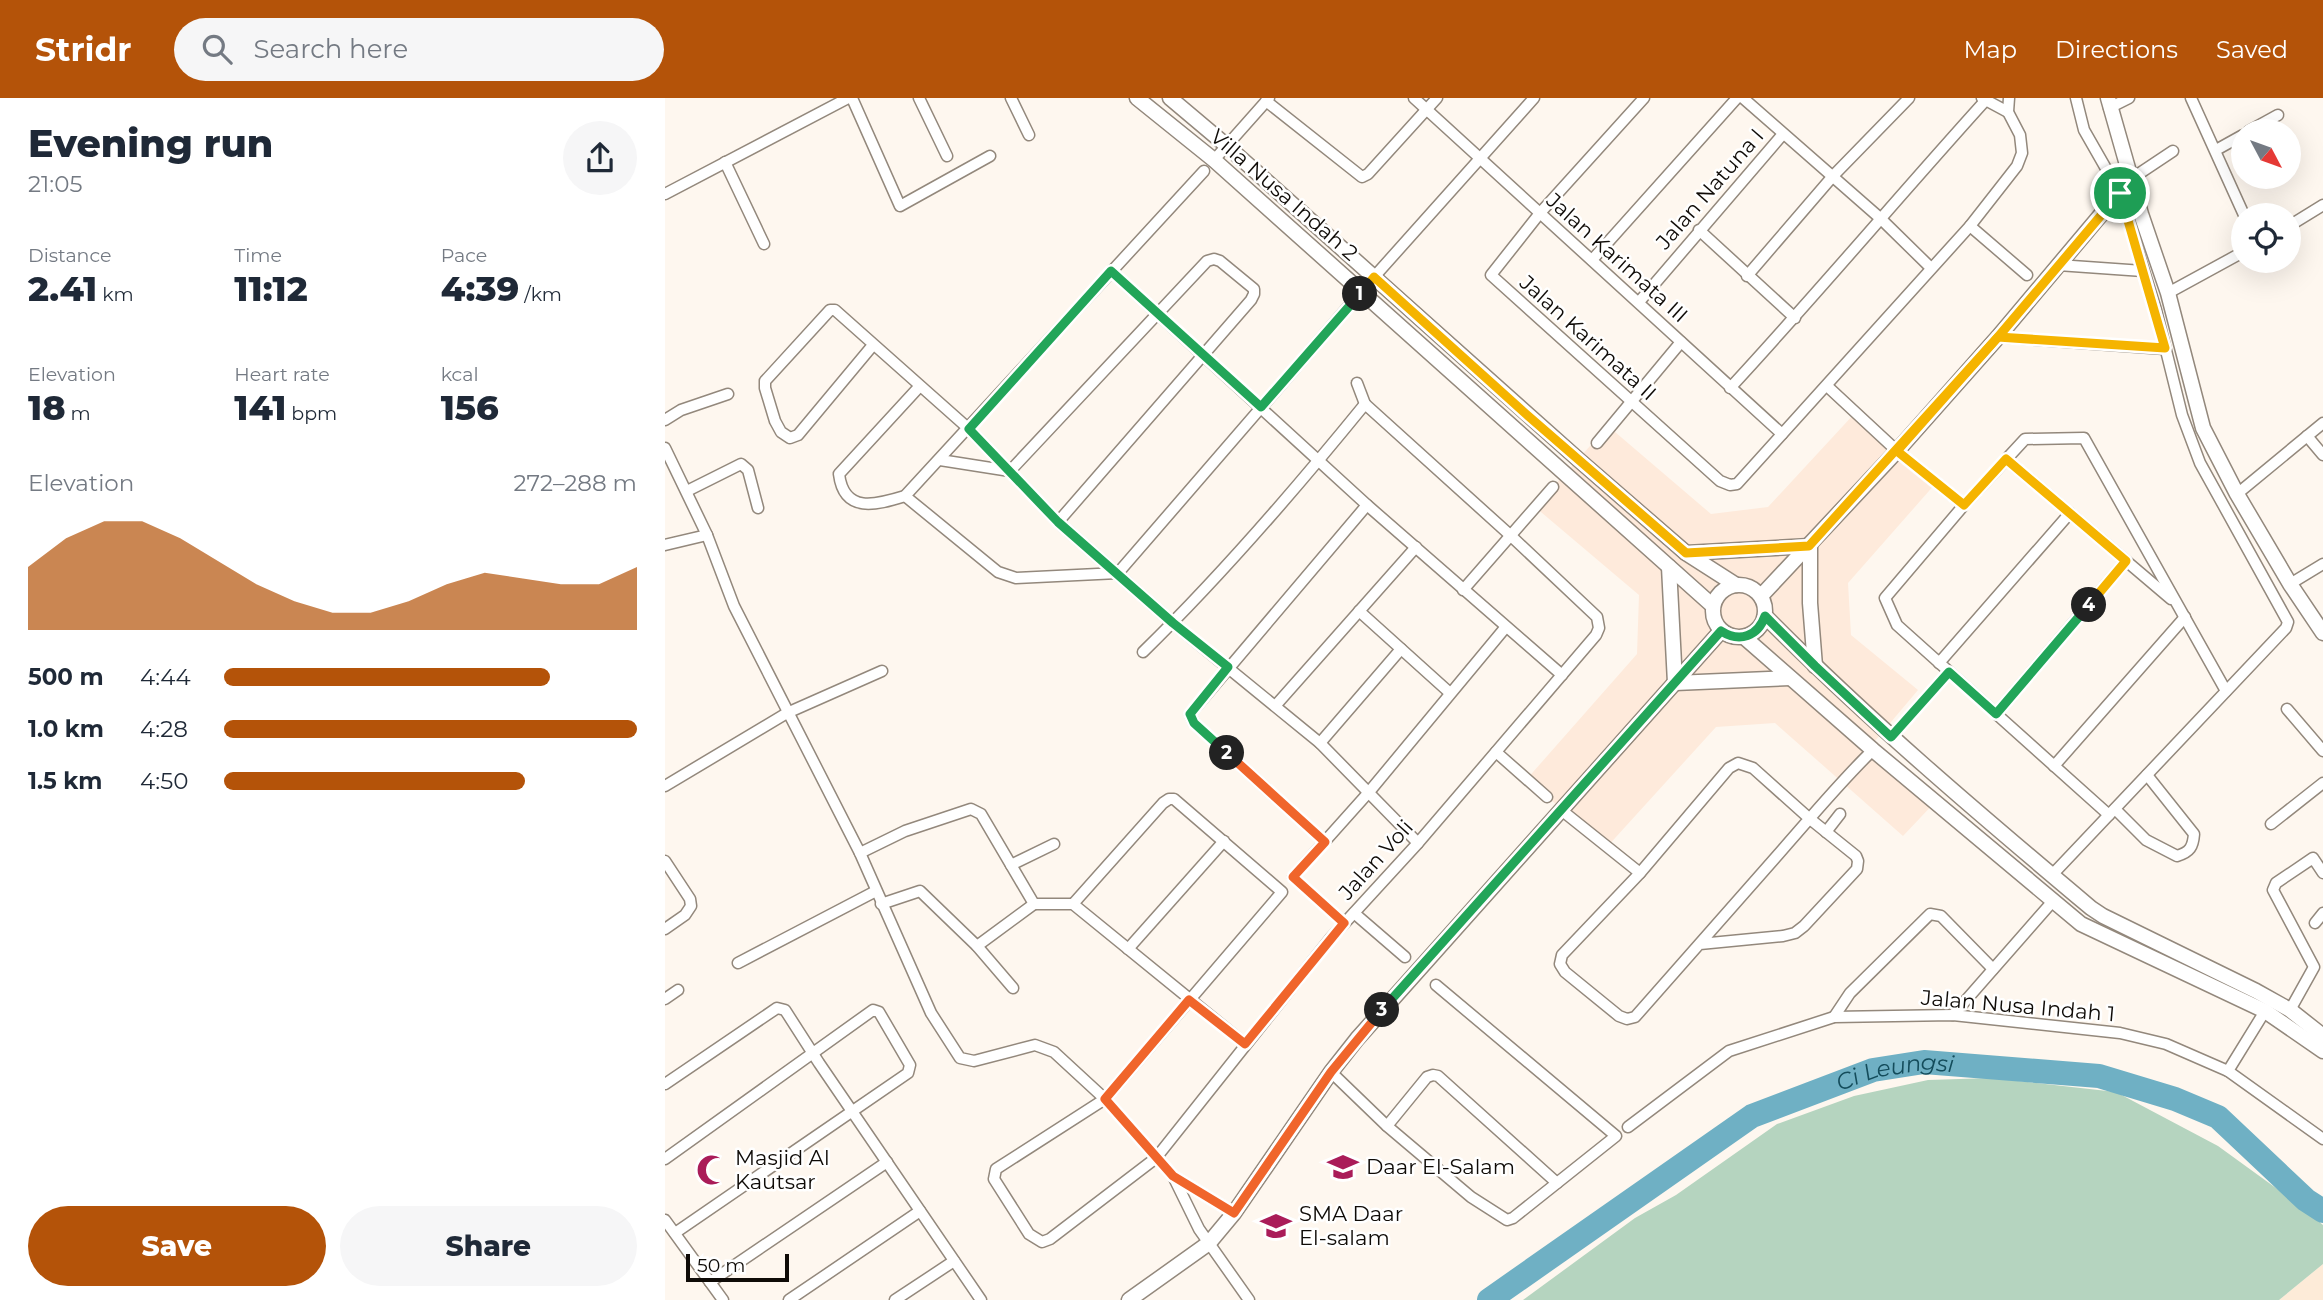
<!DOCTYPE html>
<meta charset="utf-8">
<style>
:root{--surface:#fff;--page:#f6f6f7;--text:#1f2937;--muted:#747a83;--accent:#b45309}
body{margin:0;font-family:Montserrat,sans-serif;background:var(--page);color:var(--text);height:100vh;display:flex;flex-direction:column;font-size:26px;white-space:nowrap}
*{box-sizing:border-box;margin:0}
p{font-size:23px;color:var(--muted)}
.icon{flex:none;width:38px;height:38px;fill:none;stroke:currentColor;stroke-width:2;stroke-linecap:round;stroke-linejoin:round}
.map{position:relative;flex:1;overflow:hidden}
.side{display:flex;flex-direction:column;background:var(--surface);width:665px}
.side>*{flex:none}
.needle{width:46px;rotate:131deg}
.tools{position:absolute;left:1566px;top:21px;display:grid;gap:14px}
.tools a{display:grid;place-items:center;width:70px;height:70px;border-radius:50%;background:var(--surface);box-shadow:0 7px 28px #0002;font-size:35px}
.scale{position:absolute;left:21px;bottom:18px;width:103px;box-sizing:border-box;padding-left:7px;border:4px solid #0f0b07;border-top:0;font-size:19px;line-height:24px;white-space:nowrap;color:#0f0b07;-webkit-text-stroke:5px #fff;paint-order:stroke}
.pin{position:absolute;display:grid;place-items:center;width:60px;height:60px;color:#fff;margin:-30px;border:4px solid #fff;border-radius:50%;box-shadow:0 2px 7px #0007}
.km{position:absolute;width:35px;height:35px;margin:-18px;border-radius:50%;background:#222;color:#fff;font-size:19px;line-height:35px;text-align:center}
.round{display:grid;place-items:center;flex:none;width:74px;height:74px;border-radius:37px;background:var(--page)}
.headline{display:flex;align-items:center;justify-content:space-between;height:119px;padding:0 28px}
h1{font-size:38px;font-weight:800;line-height:52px}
.metrics{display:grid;grid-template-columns:repeat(3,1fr);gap:10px;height:119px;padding:7px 28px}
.metrics div{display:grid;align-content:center}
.metrics b{font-size:35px;font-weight:800}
.metrics small{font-size:19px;font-weight:400}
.metrics p{font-size:19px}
.chart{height:196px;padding:14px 28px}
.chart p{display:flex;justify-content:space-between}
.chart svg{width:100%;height:126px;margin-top:7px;fill:var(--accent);opacity:.7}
.action{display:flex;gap:14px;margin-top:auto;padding:14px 28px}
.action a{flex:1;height:80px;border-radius:42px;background:var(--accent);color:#fff;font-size:28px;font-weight:800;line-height:80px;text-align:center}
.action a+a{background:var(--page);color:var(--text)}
ul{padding:0 28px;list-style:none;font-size:23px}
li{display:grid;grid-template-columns:112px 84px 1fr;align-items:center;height:52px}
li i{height:18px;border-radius:9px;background:var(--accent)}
header{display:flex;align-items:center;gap:42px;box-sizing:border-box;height:98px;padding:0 35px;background:var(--accent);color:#fff}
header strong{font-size:33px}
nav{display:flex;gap:38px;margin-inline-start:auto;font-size:24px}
.search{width:490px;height:63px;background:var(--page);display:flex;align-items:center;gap:18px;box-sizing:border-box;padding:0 24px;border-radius:38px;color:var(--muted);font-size:26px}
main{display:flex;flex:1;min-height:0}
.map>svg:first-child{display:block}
.commercial{fill:#feeadb}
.built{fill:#fdebd8}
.green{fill:#b5d4bf}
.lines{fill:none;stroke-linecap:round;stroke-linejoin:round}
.river{stroke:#6fb0c4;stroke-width:24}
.minor-casing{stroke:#93887c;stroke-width:13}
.tertiary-casing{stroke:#93887c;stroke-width:17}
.minor{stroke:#fff;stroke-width:10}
.tertiary{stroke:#fff;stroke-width:14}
.split-1-casing{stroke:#fff;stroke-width:14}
.split-2-casing{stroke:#fff;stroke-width:14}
.split-3-casing{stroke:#fff;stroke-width:14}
.split-4-casing{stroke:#fff;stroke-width:14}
.split-5-casing{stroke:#fff;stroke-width:14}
.split-1{stroke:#f5b400;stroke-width:9}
.split-2{stroke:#22a559;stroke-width:9}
.split-3{stroke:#f0652b;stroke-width:9}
.split-4{stroke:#22a559;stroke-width:9}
.split-5{stroke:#f5b400;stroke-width:9}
.labels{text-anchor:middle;stroke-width:5;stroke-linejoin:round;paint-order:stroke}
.street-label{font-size:21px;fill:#0f0b07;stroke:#fff}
.poi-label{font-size:21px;fill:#0f0b07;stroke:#fff;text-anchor:start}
.water-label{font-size:23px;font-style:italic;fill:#144c5b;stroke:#fff}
</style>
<header>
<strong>Stridr</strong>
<div class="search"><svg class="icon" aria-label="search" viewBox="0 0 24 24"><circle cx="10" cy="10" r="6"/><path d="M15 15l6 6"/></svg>Search here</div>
<nav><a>Map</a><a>Directions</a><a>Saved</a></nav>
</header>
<main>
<section class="side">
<div class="headline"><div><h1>Evening run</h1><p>21:05</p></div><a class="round"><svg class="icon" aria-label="share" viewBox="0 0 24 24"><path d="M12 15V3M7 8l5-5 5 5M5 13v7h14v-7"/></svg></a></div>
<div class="metrics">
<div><p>Distance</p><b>2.41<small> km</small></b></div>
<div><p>Time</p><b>11:12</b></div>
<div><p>Pace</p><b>4:39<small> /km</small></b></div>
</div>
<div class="metrics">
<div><p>Elevation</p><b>18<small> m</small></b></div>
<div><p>Heart rate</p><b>141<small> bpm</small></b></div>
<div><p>kcal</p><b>156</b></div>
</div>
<div class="chart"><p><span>Elevation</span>272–288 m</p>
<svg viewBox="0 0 160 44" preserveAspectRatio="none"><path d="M0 44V22L10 12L20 6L30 6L40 12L50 20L60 28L70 34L80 38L90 38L100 34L110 28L120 24L130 26L140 28L150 28L160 22V44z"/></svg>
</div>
<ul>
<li><b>500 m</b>4:44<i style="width:79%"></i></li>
<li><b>1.0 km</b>4:28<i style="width:100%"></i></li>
<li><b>1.5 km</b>4:50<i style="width:73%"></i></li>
</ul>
<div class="action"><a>Save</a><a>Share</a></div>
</section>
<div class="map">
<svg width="1658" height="1202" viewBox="0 0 1658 1202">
<rect width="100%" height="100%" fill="#fef7ef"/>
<path class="commercial" d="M1190,315L1271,385L1183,485L1186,537L1253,592L1210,643L1273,701L1238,738L1110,625L1051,629L941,750L912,723L861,682L972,556L974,497L870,409L943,328L1046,416L1103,409Z"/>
<path class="built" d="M1658,1166V1202H1614Z"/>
<path class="green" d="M1326,980L1451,994L1553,1048L1633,1106L1658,1127V1166L1614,1202H858L970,1120L1011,1097L1112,1026L1189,998L1263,982Z"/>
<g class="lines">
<path class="river" id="s1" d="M824,1202L1087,1018L1208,972L1259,964L1434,978L1510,1001L1553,1019L1641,1102L1658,1113"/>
<g class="minor-casing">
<g id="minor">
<path d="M187,0L235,108L325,58"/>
<path d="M254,0L282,58"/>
<path d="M346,0L364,37"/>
<path d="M749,0L1117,336"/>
<path d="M979,0L875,115L826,177L1055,383L1065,387L1072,386L1305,128L1352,68L1357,55L1355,37L1343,14L1344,0"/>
<path d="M1078,0L1215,120L1265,169"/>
<path d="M1317,0L1343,14"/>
<path d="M1526,0L1579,117"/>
<path d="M601,3L697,79L703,76L772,0"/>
<path d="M1444,10L1464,0"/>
<path d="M1584,33L1613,17"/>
<path d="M1551,52L1578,37"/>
<path d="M549,62L604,0"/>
<path d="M60,64L99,146"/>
<path d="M1466,81L1508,53"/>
<path d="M0,96L183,0"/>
<path d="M1305,128L1362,177"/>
<path d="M1624,128L1658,107"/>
<path d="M1034,132L1130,220"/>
<path d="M927,162L1072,0"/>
<path d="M1393,167L1478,173"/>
<path d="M446,173L702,407L897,577"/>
<path d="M1082,178L1168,78L1244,0"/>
<path d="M1503,195L1578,154"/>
<path d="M974,204L1118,36"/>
<path d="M1333,239L1500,251"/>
<path d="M208,247L133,337L125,340L116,334L110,323L100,290V283L165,212H170L304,331L393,424L508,525L655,645L753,745"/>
<path d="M692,285L700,306"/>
<path d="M1162,288L1232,353L1299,407"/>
<path d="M254,289L174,376C179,416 211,407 240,398L539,73"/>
<path d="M1065,290C1152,196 1234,98 1320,3"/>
<path d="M0,322L16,312L63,296"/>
<path d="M1642,338L1658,357"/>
<path d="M932,345L1016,244"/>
<path d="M0,350L42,437L69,508L195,755L266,915L295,960L309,963L370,947L389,954L440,1001L508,1078L534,1131L584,1202"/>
<path d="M1341,361L1506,501"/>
<path d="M275,362L345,373L542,163L549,161L555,163L589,191V196L586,202L393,424"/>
<path d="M22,393L76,366L83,372L93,410"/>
<path d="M1572,396L1658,325"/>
<path d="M240,398L333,474L351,480L453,475L709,179L869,0"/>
<path d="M0,447L42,437"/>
<path d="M1625,486L1658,466"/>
<path d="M798,492L888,389"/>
<path d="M694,513L785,595"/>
<path d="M1274,565L1405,415"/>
<path d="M611,607L751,449"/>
<path d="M1622,611L1658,653"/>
<path d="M1331,616L1461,463"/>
<path d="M1226,639L1284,574"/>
<path d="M655,645L736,551"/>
<path d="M831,654L882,699"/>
<path d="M1389,668L1520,519"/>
<path d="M0,688L122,615L217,573"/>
<path d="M895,711L975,775"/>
<path d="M1450,711L1481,742L1512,758C1525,754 1528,749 1529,736L1482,677"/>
<path d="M1444,717L1232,527L1220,500L1299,407L1360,341L1419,340L1561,593"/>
<path d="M1606,726L1658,685"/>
<path d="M1161,734L1175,716"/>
<path d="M660,744L529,625L525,616L702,407"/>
<path d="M195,755L240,733L306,711L316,716L369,806H408L580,946"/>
<path d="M0,763L25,801L26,808L20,817L0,831"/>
<path d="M346,767L389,746"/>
<path d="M1387,777L1621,530L1623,524L1535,365L1517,317L1491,212L1455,95L1419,32L1411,0"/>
<path d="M216,806L255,793L312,848L348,890"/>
<path d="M408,806L498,705L504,701H509L617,794L440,1001L331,1071L329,1081L364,1136L377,1144L385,1141L491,1060L665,841L753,745L931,537L934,530L932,519L845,437L700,306C630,392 557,477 478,554"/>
<path d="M689,815L740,859"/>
<path d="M679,825L628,779L704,694L840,530"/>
<path d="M1650,825L1658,815"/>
<path d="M1035,846L1118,838L1130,835L1139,828L1192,771L1193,763L1191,758L1145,721L1088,670L1073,665L1064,670L975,775L897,857L895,866L900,874L954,918L962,921L970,919C1020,863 1069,807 1118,751C1148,717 1176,683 1208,652"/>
<path d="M312,848L369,806"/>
<path d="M463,851L559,743"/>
<path d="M73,865L211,793"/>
<path d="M0,901L13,892"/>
<path d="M1625,912L1649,869L1608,792L1611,785L1648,760L1658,775"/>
<path d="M1288,917L1388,803"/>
<path d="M1169,919L1185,895L1265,816L1276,818L1328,871"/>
<path d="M1563,973L1600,913"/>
<path d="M666,974L722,1028L806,1099L842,1122L848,1120L951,1038L771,887"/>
<path d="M0,986L112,910L120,912L154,965L316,1202"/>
<path d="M722,1028L762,979L768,977L773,978L892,1085"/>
<path d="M963,1029L1064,953L1169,919L1288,917L1455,935L1501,946L1563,973L1658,1041"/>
<path d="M0,1061L208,912L214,914L245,967L243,975L10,1135"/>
<path d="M508,1078L569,1115"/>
<path d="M0,1122L58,1202"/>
<path d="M45,1184L222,1064"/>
<path d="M124,1202L255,1113"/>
<path d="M230,1202L289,1163"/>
</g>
</g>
<g class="tertiary-casing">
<g id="tertiary">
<path d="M472,0L549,62L1048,508"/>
<path d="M505,0L562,48L915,363L1021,455L1071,487"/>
<path d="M1443,0L1476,116L1503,195L1538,330L1572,396L1625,486L1658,535"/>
<path d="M1021,455L1145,448V505L1150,568"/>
<path d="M1004,469L1010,585L1125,580"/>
<circle cx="1074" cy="513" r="26"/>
<path d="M1096,498L1232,353L1333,239L1466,81"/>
<path d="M1100,518C1203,622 1314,716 1426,810L1438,818L1591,893L1625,912L1658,938"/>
<path d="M1079,539L1208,652L1416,826L1600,913L1658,953"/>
<path d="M464,1202L544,1145L569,1115L666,974L692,941L1056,533"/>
</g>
</g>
<use href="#minor" class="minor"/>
<use href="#tertiary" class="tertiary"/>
</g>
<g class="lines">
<g class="split-1-casing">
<path id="split-1" d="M695,196L709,179L861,316L1021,455L1144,448L1333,239L1455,95"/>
</g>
<g class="split-2-casing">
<path id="split-2" d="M562,655L529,625L525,616L563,569L508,525L393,424L304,331L446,173L596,309L695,196"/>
</g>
<g class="split-3-casing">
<path id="split-3" d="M562,655L660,744L628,779L679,825L580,946L524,902L440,1001L508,1078L569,1115L666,974L717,912"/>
</g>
<g class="split-4-casing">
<path id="split-4" d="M717,912L1056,533C1075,545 1093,538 1100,518L1150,568L1226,639L1284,574L1331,616L1424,507"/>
</g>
<g class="split-5-casing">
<path id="split-5" d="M1424,507L1461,463L1341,361L1299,407L1232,353L1333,239L1500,250L1455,95"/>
</g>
<use href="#split-1" class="split-1"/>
<use href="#split-2" class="split-2"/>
<use href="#split-3" class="split-3"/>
<use href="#split-4" class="split-4"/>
<use href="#split-5" class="split-5"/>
</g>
<defs>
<g id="school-bare" transform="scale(2.415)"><path d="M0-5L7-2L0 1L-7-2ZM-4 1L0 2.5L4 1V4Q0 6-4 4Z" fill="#aa1c59" stroke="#fff" stroke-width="2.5" paint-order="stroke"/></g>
<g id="mosque-bare" transform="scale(2.415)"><path d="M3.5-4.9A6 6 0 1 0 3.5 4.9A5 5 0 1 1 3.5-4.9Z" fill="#aa1c59" stroke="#fff" stroke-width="2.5" paint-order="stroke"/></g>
</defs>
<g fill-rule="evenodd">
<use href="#school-bare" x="678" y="1069"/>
<use href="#mosque-bare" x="47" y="1072"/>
<use href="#school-bare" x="611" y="1128"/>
</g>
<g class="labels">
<g class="street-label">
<text transform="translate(1045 91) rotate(-49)" y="7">Jalan Natuna I</text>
<text transform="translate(619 97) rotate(41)" y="7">Villa Nusa Indah 2</text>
<text transform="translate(952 160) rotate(42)" y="7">Jalan Karimata III</text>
<text transform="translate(923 240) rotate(42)" y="7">Jalan Karimata II</text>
<text transform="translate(711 762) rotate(-48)" y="7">Jalan Voli</text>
<text transform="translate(1353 908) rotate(5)" y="7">Jalan Nusa Indah 1</text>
</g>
<g class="poi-label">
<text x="70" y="1067">Masjid Al<tspan x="70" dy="24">Kautsar</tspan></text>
<text x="701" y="1076">Daar El-Salam</text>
<text x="634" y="1123">SMA Daar<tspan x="634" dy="24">El-salam</tspan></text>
</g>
<g class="water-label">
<text dy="8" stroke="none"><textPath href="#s1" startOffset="472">Ci Leungsi</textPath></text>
</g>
</g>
</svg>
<div class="tools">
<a><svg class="needle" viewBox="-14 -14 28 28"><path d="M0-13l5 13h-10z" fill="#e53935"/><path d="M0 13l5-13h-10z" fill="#747a83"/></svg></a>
<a><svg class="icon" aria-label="locate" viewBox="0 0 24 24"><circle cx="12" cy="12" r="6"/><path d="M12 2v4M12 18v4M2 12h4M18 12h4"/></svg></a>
</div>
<div class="scale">50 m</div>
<div class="pin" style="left:1455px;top:95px;background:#1e9e55"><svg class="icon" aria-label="arrive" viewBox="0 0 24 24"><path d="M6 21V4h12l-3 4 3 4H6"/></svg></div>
<b class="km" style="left:695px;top:196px">1</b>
<b class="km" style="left:562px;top:655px">2</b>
<b class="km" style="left:717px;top:912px">3</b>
<b class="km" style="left:1424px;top:507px">4</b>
</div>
</main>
